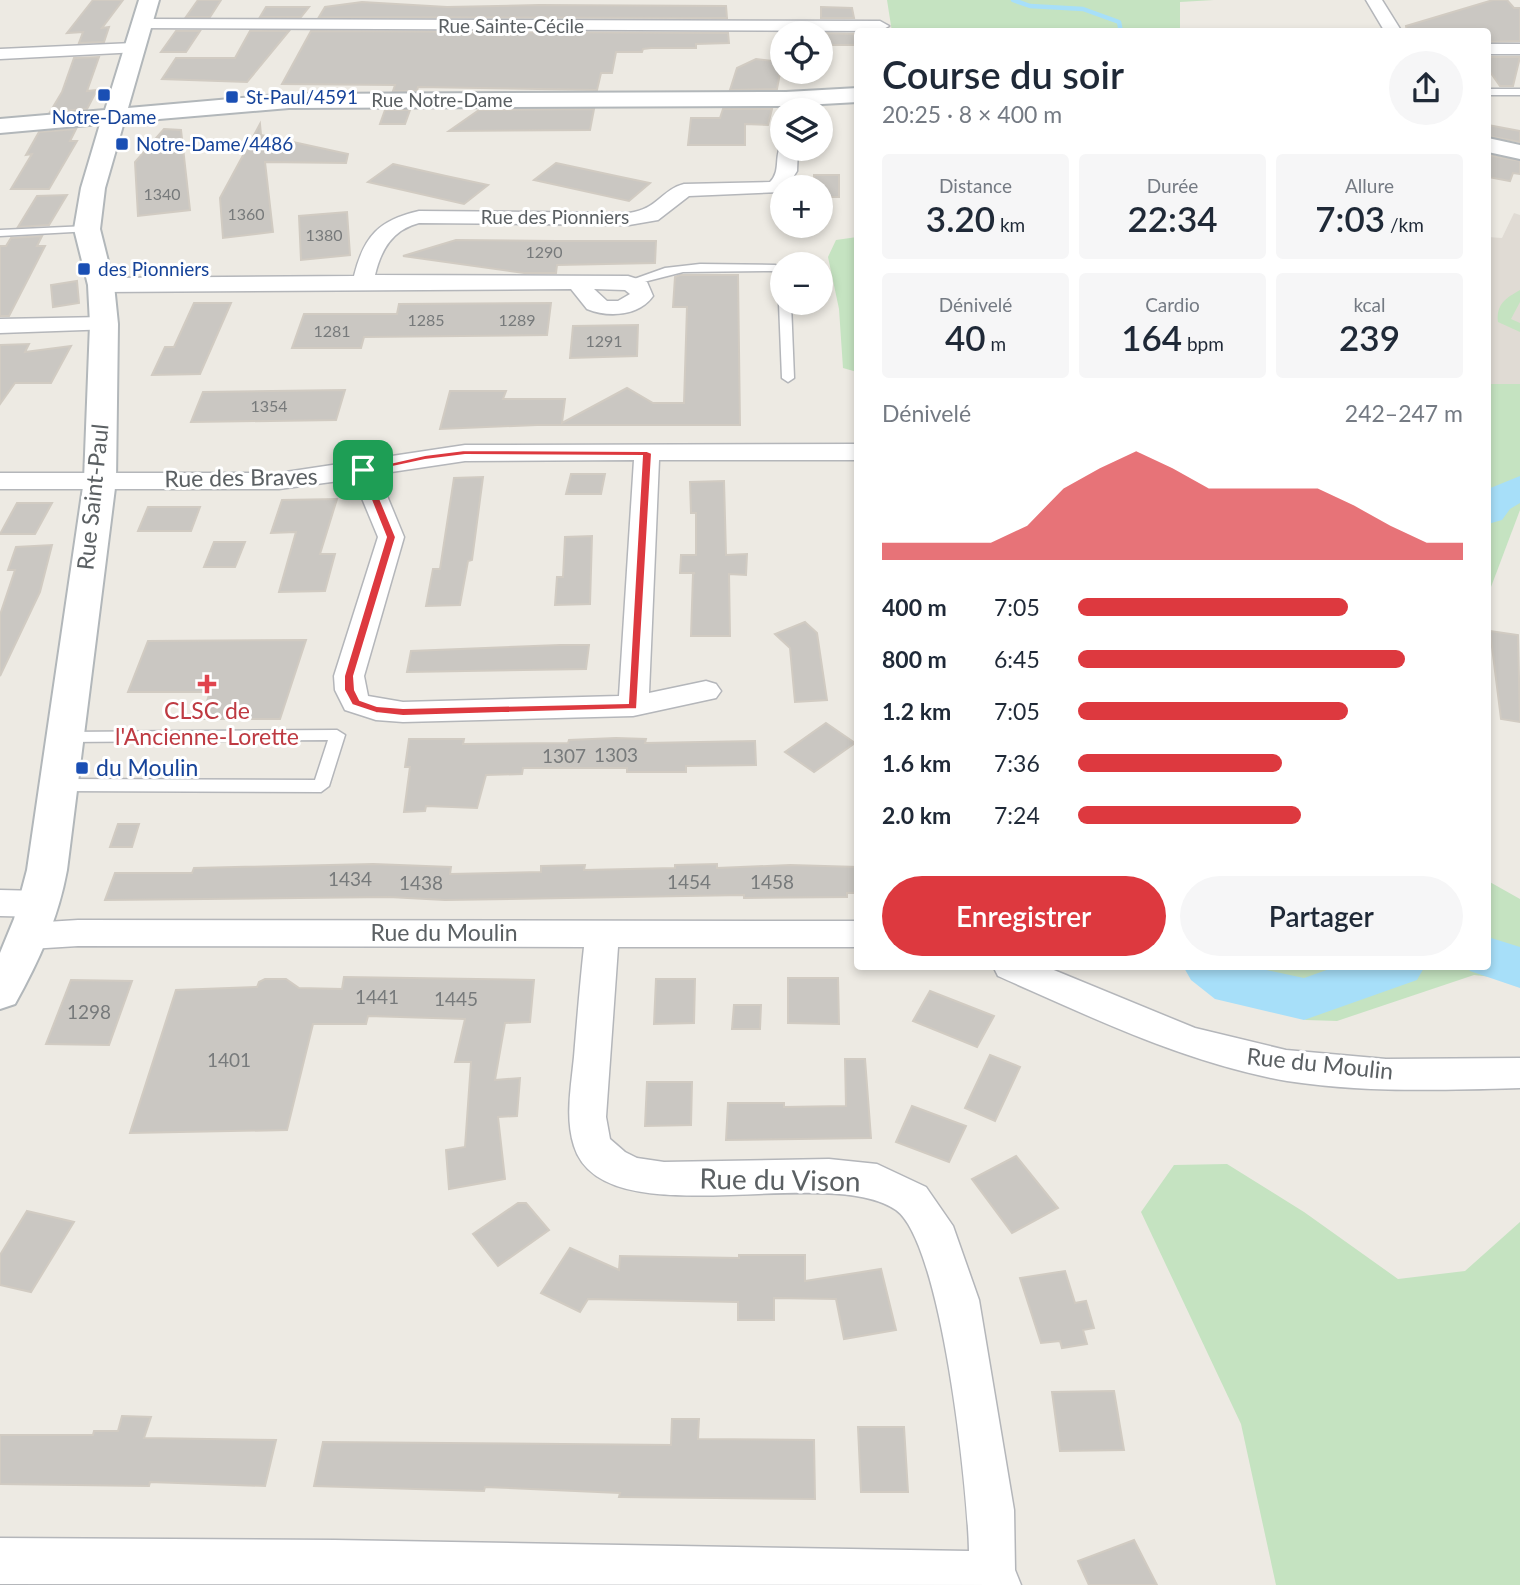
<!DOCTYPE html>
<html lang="fr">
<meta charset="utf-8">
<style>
:root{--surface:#fff;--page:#f6f6f7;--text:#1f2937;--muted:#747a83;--accent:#dd393f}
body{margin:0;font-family:Lato,sans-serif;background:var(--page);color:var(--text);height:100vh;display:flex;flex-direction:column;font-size:26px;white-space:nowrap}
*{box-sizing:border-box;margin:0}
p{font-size:23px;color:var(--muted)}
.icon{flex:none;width:38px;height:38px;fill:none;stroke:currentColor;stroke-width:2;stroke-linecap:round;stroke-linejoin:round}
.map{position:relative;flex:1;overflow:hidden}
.drawer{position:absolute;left:854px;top:28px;width:637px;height:942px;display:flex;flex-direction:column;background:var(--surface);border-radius:7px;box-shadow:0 4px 10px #0003}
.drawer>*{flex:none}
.tools{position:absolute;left:770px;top:21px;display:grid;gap:14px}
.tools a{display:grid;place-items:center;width:63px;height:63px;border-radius:50%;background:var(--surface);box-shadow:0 4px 10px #0003;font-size:35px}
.pin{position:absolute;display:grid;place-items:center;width:60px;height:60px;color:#fff;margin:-30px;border-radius:14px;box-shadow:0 4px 10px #0006}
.round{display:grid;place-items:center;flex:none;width:74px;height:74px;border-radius:37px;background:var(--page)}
.overview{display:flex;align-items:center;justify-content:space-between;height:119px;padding:0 28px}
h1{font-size:38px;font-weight:600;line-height:52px}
.stats{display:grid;grid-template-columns:repeat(3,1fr);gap:10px;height:119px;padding:7px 28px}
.stats div{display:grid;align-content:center;border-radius:7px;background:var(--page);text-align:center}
.stats b{font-size:35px;font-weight:600}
.stats small{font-size:19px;font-weight:400}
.stats p{font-size:19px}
.chart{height:196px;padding:14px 28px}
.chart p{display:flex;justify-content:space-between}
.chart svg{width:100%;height:126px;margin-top:7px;fill:var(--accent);opacity:.7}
.button{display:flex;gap:14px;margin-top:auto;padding:14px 28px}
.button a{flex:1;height:80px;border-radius:42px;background:var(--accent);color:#fff;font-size:28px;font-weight:600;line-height:80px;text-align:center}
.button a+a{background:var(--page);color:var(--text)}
ul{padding:0 28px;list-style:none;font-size:23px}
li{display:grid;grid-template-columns:112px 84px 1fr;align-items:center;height:52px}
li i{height:18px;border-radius:9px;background:var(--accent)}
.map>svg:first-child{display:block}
.education{fill:#e0dbd4}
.green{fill:#c5e3c1}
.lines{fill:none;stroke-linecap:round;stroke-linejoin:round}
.stream{stroke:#a7dff9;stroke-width:4.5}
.river{fill:#a7dff9;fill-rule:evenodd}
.building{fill:#cac7c2;stroke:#d1cbc2;stroke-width:2}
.lane-casing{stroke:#b4b6ba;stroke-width:3}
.street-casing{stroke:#b4b6ba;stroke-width:3}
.secondary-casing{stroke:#b2b7ba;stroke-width:4}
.lane{fill:#fff;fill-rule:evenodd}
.street{fill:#fff;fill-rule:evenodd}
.secondary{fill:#fff;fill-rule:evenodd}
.route{fill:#dd393f;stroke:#fff;stroke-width:2;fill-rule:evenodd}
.transit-dot{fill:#1a4fb4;stroke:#fff;stroke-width:2.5}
.health-dot{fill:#e0444e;stroke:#fff;stroke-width:2.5}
.labels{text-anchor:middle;stroke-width:6;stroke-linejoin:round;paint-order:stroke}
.far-number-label{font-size:16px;fill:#777a7b}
.far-street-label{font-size:19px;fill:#5b6063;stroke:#fff}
.far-transit-label{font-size:19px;fill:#164399;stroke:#fff;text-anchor:start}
.number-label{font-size:19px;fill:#777a7b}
.street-label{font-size:23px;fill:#5b6063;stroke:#fff}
.health-label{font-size:23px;fill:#be3a42;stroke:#fff}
.transit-label{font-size:23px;fill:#164399;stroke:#fff;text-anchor:start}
.near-street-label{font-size:28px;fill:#5b6063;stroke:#fff}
</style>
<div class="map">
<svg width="1520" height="1585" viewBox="0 0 1520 1585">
<rect width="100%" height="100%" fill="#edeae3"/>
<path class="education" d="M1514,213L1520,215V488L1488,512V237L1502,238Z"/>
<g class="green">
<path d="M887,0H1214L1180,2V31L892,32Z"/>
<path d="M857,237H858L857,372L843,368L839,309L828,257L836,240Z"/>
<path d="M1520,290V302L1511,319L1520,323V332L1498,322C1496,304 1506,298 1520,290Z"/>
<path d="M1488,384H1520V510L1488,595Z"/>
<path d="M1488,881L1520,899V980L1474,975L1337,1021L1306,1020L1203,966H1488Z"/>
<path d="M1227,1164L1304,1212L1398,1279L1465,1271L1520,1222V1585H1276L1241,1424L1141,1212L1174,1165Z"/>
</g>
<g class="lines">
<path class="stream" d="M1013,0L1030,6L1083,9L1119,22L1121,32"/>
<g class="river">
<path d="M1520,476V503L1510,509L1502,520L1488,524V489Z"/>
<path d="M1488,937L1520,947V988L1470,971L1467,966H1488Z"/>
<path d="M1183,966H1248L1304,978L1338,966H1425L1417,980L1304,1020L1215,999L1191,980Z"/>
</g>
</g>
<g class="building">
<path d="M93,0H123L102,28L109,27L104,42L79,43L83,32L67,33Z"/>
<path d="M198,0H221L210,17H186Z"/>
<path d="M1493,0H1507L1514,8H1520V41L1488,42V32H1407L1406,26Z"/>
<path d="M362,2L447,7L539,5L726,6L727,18L319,17L325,7Z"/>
<path d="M266,7H309L301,17H260Z"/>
<path d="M821,7L852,8L854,18H821Z"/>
<path d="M176,31H200L186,52H161Z"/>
<path d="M250,31H289L247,82L162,79L176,58H235Z"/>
<path d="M311,31L728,33L729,43L696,44V48H651L643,49L642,52H616L612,73H601L597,90L418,87L417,91H393L395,85L282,84Z"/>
<path d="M821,33L856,34L857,45H821Z"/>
<path d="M99,57L87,91L97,90L87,109L50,112L62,92L74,58Z"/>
<path d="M1488,57H1520L1513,86H1500L1488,69Z"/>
<path d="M756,59L782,62L777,89L730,90L737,68Z"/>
<path d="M594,109L590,130L449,131L479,110Z"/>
<path d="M723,109H772L768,125L745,124V145H688L691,118H720Z"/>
<path d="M385,110H410L405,124H380Z"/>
<path d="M260,124L261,135L348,154L346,163L265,162L273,232L223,238L220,198Z"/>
<path d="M1488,125L1520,131V142L1488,136Z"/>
<path d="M76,129L70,141H77L49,189H11L32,154L26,155L39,132Z"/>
<path d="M164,129L181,130L190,210L138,216L135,162Z"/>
<path d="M1488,155L1520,161V174L1513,173L1510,181L1488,177Z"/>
<path d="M556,163L621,177L650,183L629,201L534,180Z"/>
<path d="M393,164L446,176L488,185L464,204L368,182Z"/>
<path d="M814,175H839V197H821V187H814Z"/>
<path d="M67,195L49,225L18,227L37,196Z"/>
<path d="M347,212L350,255L301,260L299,216Z"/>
<path d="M42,236L37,246H45L9,316H0V246H6L11,238Z"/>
<path d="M456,240L557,241H656L655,263L557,265L556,273H524L403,256Z"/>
<path d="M680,275H738L740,425H537L440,429L450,391H506L503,399H565L562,423L627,388L653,403H684L687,307H673L675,277Z"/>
<path d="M77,281L79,303L53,307L51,285Z"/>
<path d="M194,303H231L200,374L152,375L165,347H174Z"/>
<path d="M551,303L547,335L364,337L361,348H292L304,314H397L399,304Z"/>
<path d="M638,325L637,356L570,358L573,326Z"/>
<path d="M29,344L25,352L71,346L51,383H15L0,404V345Z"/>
<path d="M345,390L336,420L191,422L203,392Z"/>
<path d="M571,474H605L601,494H566Z"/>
<path d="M483,477L472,560L468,561L460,605L426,606L433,569H440L454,478Z"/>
<path d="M724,481L726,555L747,554L746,575L729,574L730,636H691L693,574L695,573H680L681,555H696V513H691L690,482Z"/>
<path d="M337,499L320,554H335L325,591L279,592L296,532L271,533L282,500Z"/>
<path d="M17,503H52L35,534H0Z"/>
<path d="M148,507H200L191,531H138Z"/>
<path d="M592,536L590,604L555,605L557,577H563L565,537Z"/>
<path d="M214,542H245L235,567H204Z"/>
<path d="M52,545L40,592L0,676V615L15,570H8L16,547Z"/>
<path d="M805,622L817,633L827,700L795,702L790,648L775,634Z"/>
<path d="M1490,631L1518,635L1520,722L1501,719Z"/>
<path d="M306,640L280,719H201L210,692H128L148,641Z"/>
<path d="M560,645H589L586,669L407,672L411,651Z"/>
<path d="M826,723L855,743L814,772L785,752Z"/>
<path d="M616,738L646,739L645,743L755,741L756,765L686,766V772H627V768H523L522,774L486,775L477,808L426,806L425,811L404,812L410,767H405L409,739H464L463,744L568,743L569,740Z"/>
<path d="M118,824H139L132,847H110Z"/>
<path d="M373,864L451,867L450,874L541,872V866L585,865L584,870L675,868V865L717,864V868L790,865L858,867V893H847V897L744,898V895L445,900L389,897L105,900L115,873H192L194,868Z"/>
<path d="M344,977L534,980L530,1022L505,1023L495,1080L520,1078L517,1116L498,1117L505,1179L449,1189L446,1150L465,1147L471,1062H455L465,1019L368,1016L366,1024H313L287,1130L130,1133L176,990L257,987L259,982L265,979H286L299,988L342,989Z"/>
<path d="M788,978H838L839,1024L788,1023Z"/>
<path d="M656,979H695L694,1023L654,1024Z"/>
<path d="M71,980L132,981L109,1045L46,1044Z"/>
<path d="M930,991L994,1016L977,1047L913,1021Z"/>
<path d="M734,1005H761L760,1029H732Z"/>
<path d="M990,1055L1020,1067L995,1121L965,1108Z"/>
<path d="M845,1059H865L871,1138L726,1140L728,1103H784V1107L846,1106Z"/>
<path d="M647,1082H692L691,1125L645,1126Z"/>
<path d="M912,1106L966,1126L949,1162L896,1142Z"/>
<path d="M1016,1156L1058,1208L1012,1233L972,1179Z"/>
<path d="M518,1203H526L549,1230L498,1266L473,1234Z"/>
<path d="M27,1211L74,1222L31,1292L0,1285V1255Z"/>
<path d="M570,1248L619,1270L620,1256L739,1258V1255H805V1281L881,1269L896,1330L844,1339L836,1299L774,1298V1320H738V1302L588,1299L580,1312L541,1293Z"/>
<path d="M1065,1271L1075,1303L1086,1301L1094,1328L1083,1330L1087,1344L1062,1348L1060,1341L1041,1343L1020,1278Z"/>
<path d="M1114,1391L1124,1450L1060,1451L1052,1392Z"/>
<path d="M122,1416L151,1417L144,1438L276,1440L265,1486L150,1482L149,1486L0,1484V1435H93L94,1431H118Z"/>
<path d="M672,1419H699L698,1439L814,1440L815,1499L619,1497L620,1493L485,1487L484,1491L314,1486L323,1442L671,1445Z"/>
<path d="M858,1427H904L908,1492H861Z"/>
<path d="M1134,1540L1157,1585H1089L1078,1561Z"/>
</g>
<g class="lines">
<g class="lane-casing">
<g id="lane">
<rect x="1488" y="89" width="32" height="6"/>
<path d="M87,226L91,227V231L0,236V230Z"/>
<path d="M700,264L775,265L782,268V275L773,271L683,272L628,286L623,283L665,268Z"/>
<path d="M782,300V303H791L794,378L788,382L782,378L779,303Z"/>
<path d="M337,730L345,735L329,786L321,792L59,791L51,785L59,779L315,780L328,740L66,742L58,737L66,732Z"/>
</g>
</g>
<g class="street-casing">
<g id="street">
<path d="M1366,0H1382L1402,32H1385Z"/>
<path d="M142,19L880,21L889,26L880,31L136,28L134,24L136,20Z"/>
<path d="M133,43L142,48L139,52L0,59V49Z"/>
<rect x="1488" y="44" width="32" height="10"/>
<path d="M781,145L782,149H798L797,171L787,187H782V192L689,196L658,220L629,225L419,223C392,230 381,250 375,275L628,276L647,282L653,296C639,316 609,318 587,309L571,289L101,292L93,290L90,285L93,280L101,278L354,276C364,236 379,220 419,211L629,213C658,209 661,190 684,184L770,182C781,171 774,157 781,145ZM594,289L625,290L630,294L618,301H607Z"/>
<path d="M104,317L112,319L115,324L112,329L0,333V319Z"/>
<path d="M858,444V460H659L649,693L706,681L716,684L721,691L716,698L633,716L403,722L376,720L345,710L335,690L334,676L378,537L354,479L279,489H0V473H279L465,445ZM634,460L619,696L403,702L368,696L364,676L404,537L378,474L465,461Z"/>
<path d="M0,890L41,891L53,895L58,904L53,913L41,917L0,916Z"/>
<path d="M78,920L858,921V947H618L606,1117L610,1139L625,1152L637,1158L664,1162L829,1159L877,1164L926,1187L953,1226L979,1300L1014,1510L1015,1570L1021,1585L0,1584V1538L335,1540L969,1551C968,1491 942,1243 896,1210C827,1162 603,1240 574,1146C565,1118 571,1087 574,1057C577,1020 580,984 584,947L78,946L30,949L18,945L13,936L18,927L30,923Z"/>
<path d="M993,966H1044L1195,1028L1286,1050L1386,1059L1520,1058V1088C1442,1090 1364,1093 1287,1081C1185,1063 1091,1017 998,976Z"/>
</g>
</g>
<g class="secondary-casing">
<g id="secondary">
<path d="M139,0H159L128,108L289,94L786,92L858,88V102L786,106L289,108L124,122L105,188L100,229L114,285L118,324L116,480L67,870C58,919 39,961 15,1004L0,1009V953L14,919L27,870L84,480L90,324L88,285L74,229L81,188L100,124L0,133V119L105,110Z"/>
<path d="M1488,138L1520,145V159L1488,152Z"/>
</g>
</g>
<use href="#lane" class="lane"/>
<use href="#street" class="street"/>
<use href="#secondary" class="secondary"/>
</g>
<path class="route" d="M465,450L647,451L652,453L637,709L403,716L376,713L352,705L344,690V676L386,537L359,470L425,455ZM465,455L642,456L628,703L403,708L377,706L360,700L355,690L354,676L396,537L369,472L425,460Z"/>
<g class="transit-dot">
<rect x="97" y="88" width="14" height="14" rx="3.5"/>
<rect x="225" y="90" width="14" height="14" rx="3.5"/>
<rect x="115" y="137" width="14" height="14" rx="3.5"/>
<rect x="77" y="262" width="14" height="14" rx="3.5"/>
<rect x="75" y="761" width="14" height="14" rx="3.5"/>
</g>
<path class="health-dot" d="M203.5 673.5h7v7h7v7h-7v7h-7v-7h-7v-7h7z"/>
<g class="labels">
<g class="far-number-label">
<text x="162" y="200">1340</text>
<text x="246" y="220">1360</text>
<text x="324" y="241">1380</text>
<text x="544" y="258">1290</text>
<text x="426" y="326">1285</text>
<text x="517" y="326">1289</text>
<text x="332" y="337">1281</text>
<text x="604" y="347">1291</text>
<text x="269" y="412">1354</text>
</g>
<g class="far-street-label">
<text x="511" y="33">Rue Sainte-Cécile</text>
<text x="442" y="107">Rue Notre-Dame</text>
<text x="555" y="224">Rue des Pionniers</text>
</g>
<g class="far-transit-label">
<text x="246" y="104">St-Paul/4591</text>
<text x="104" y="124" text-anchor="middle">Notre-Dame</text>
<text x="136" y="151">Notre-Dame/4486</text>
<text x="98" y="276">des Pionniers</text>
</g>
<g class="number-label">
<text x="616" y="762">1303</text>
<text x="564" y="763">1307</text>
<text x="350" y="886">1434</text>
<text x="689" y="889">1454</text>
<text x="772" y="889">1458</text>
<text x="421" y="890">1438</text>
<text x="377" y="1004">1441</text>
<text x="456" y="1006">1445</text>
<text x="89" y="1019">1298</text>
<text x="229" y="1067">1401</text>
</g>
<g class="street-label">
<text transform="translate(241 478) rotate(-1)" y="8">Rue des Braves</text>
<text transform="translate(93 497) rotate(-84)" y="8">Rue Saint-Paul</text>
<text x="444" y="941">Rue du Moulin</text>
<text transform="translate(1320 1064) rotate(6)" y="8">Rue du Moulin</text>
</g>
<g class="health-label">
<text x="207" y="719">CLSC de<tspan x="207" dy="26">l'Ancienne-Lorette</tspan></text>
</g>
<g class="transit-label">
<text x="96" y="776">du Moulin</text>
</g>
<g class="near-street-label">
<text transform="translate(780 1180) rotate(1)" y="10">Rue du Vison</text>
</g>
</g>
</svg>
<div class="tools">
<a><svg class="icon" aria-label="locate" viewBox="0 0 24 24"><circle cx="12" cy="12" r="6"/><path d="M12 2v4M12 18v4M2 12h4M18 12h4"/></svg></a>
<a><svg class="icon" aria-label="layers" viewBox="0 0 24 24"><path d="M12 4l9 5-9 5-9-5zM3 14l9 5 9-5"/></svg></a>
<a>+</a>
<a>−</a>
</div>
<div class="pin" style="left:363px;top:470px;background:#1e9e55"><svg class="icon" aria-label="arrive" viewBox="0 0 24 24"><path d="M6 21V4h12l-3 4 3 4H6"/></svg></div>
<section class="drawer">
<div class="overview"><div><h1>Course du soir</h1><p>20:25 · 8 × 400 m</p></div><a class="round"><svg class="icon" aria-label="share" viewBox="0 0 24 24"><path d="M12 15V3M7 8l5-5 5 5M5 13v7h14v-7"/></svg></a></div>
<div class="stats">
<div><p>Distance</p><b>3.20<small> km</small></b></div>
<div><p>Durée</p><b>22:34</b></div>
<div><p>Allure</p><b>7:03<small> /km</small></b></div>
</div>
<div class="stats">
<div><p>Dénivelé</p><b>40<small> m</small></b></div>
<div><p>Cardio</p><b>164<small> bpm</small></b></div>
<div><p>kcal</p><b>239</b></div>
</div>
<div class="chart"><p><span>Dénivelé</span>242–247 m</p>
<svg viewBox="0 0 160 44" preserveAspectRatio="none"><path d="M0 44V38L10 38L20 38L30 38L40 32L50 19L60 12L70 6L80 12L90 19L100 19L110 19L120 19L130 25L140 32L150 38L160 38V44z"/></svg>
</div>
<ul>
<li><b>400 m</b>7:05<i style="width:70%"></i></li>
<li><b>800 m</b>6:45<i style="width:85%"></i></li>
<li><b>1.2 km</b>7:05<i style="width:70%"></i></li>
<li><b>1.6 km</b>7:36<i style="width:53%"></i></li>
<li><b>2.0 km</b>7:24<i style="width:58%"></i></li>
</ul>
<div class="button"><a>Enregistrer</a><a>Partager</a></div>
</section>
</div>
